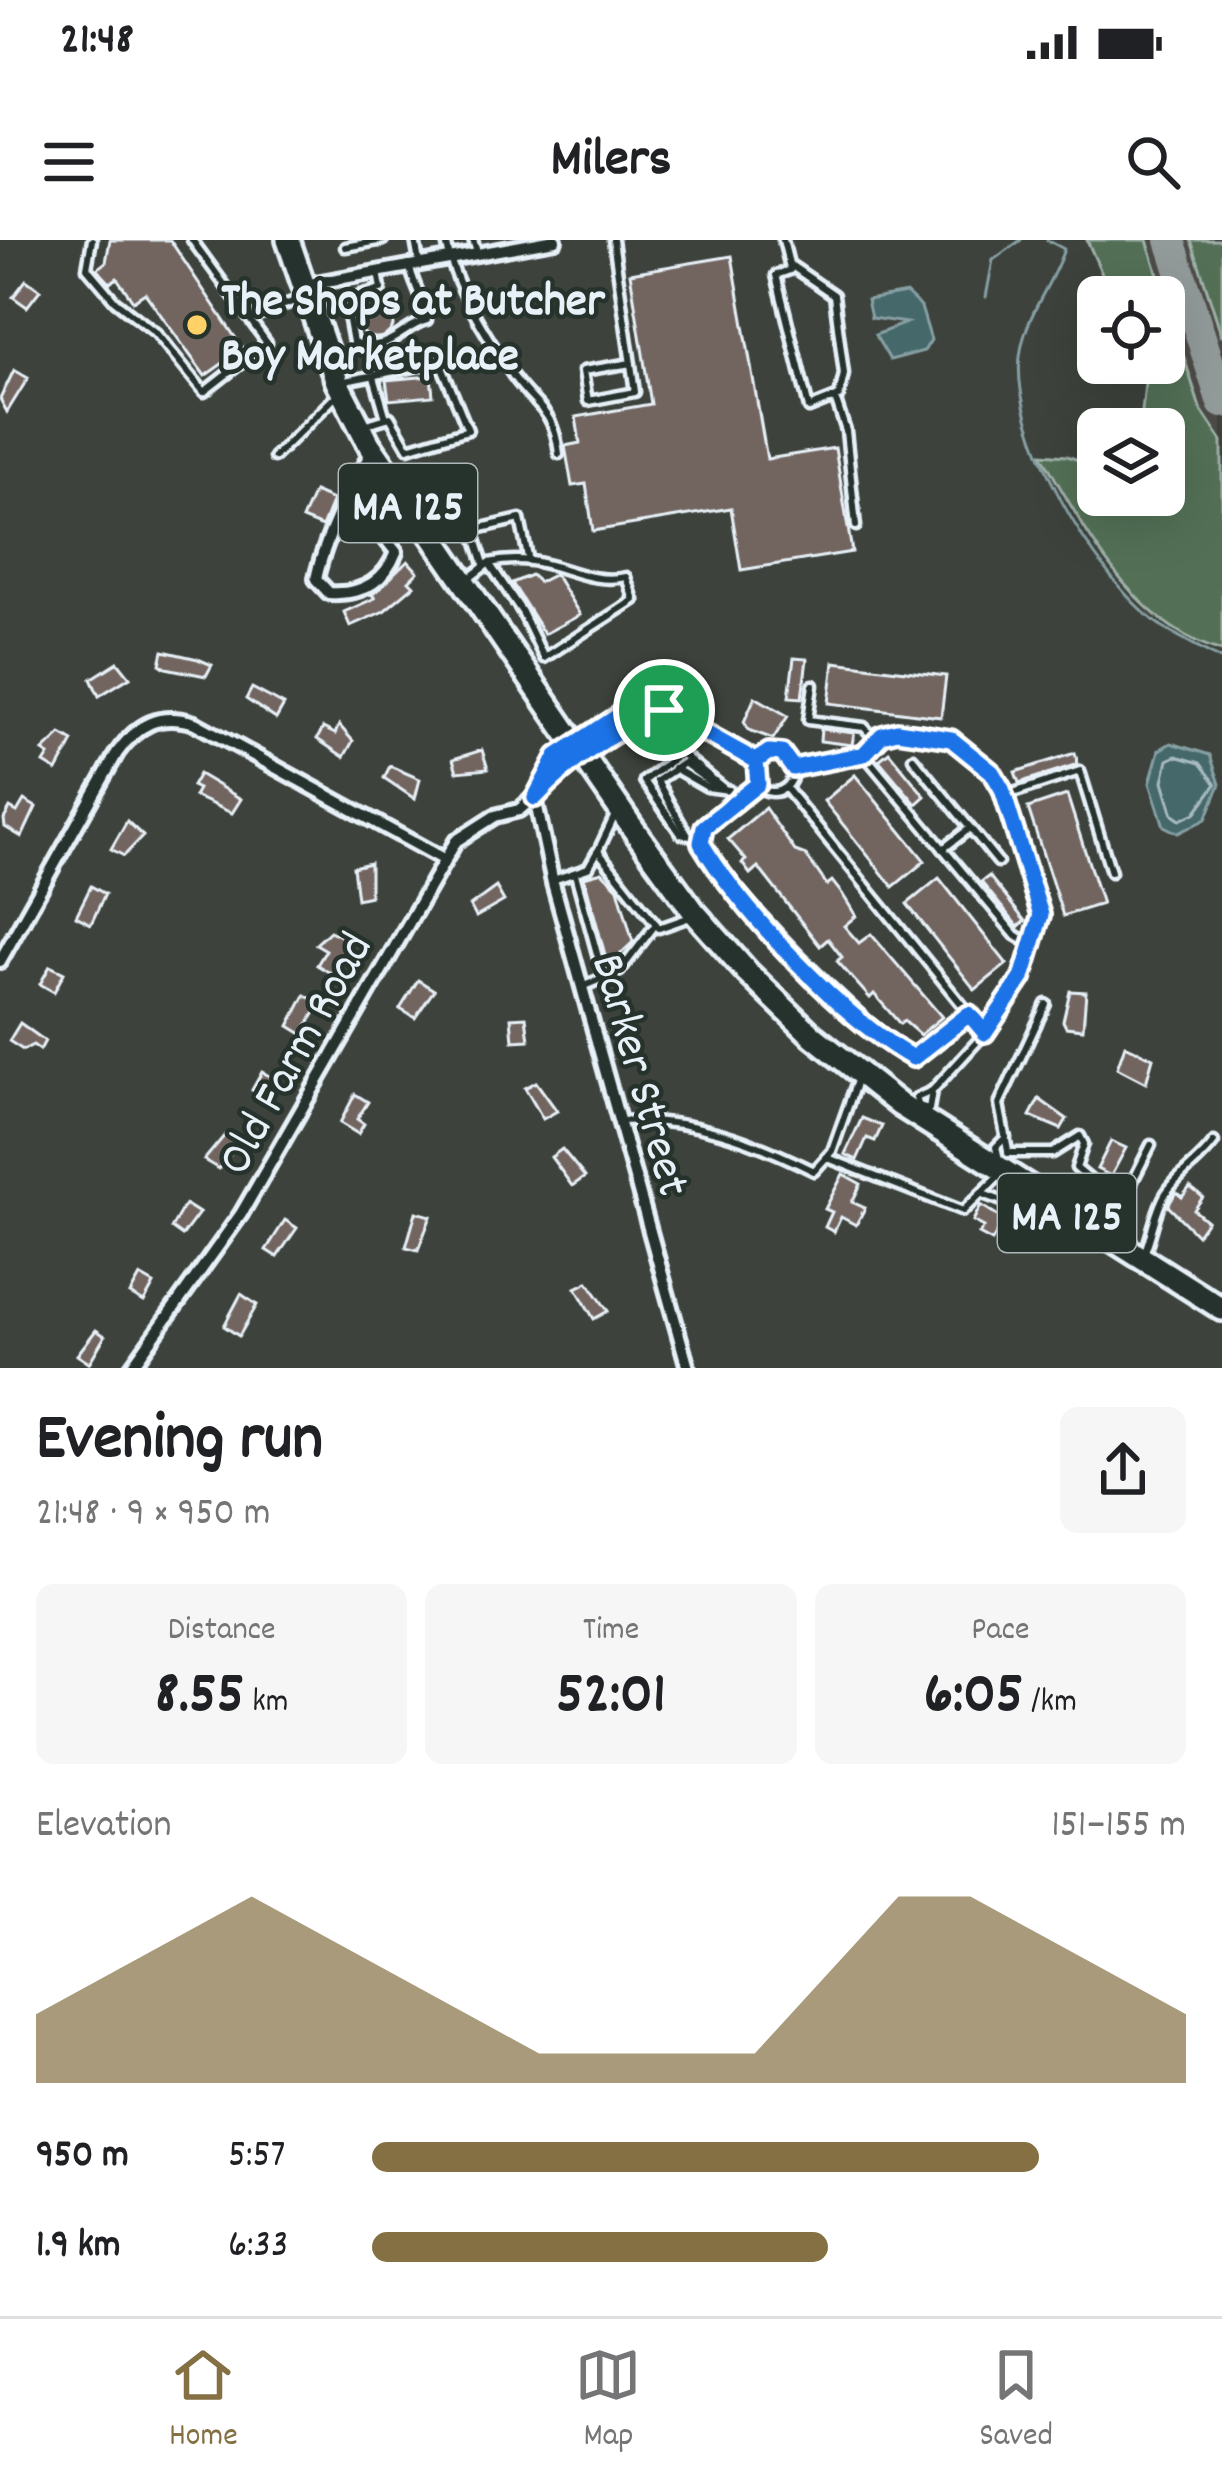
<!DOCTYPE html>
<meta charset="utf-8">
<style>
:root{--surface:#fff;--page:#f6f6f6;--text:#202124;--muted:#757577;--line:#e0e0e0;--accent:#847042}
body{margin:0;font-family:Dekko,sans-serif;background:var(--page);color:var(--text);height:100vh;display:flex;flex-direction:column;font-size:45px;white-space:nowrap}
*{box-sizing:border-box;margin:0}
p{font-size:39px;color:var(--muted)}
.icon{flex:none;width:66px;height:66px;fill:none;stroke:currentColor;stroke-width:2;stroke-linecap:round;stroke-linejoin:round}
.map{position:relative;height:1128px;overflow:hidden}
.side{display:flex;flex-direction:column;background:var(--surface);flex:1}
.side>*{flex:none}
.buttons{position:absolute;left:1077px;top:36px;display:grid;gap:24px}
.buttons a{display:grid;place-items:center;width:108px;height:108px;border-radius:18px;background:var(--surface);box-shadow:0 12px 48px #0002;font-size:60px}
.pin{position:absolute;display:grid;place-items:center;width:102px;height:102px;color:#fff;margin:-51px;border:6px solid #fff;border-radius:50%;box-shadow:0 3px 12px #0007}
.round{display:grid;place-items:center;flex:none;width:126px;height:126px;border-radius:18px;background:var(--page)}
.headline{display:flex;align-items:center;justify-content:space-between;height:204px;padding:0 36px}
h1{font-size:66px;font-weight:800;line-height:90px}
.figures{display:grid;grid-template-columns:repeat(3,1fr);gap:18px;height:204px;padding:12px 36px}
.figures div{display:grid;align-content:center;border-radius:18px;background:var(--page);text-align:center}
.figures b{font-size:60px;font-weight:800}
.figures small{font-size:33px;font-weight:400}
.figures p{font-size:33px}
.chart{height:336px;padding:24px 36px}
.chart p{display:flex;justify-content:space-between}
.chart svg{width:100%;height:216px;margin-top:12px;fill:var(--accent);opacity:.7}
ul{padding:0 36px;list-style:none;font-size:39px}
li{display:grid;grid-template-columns:192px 144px 1fr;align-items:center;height:90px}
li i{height:30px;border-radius:15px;background:var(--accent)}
.status{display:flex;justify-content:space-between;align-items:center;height:84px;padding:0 60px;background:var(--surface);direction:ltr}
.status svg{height:33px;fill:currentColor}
header{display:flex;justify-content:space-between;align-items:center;height:156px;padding:0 36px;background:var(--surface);font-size:54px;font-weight:800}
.menu{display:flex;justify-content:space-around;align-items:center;height:168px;border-top:3px solid var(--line);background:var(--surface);font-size:33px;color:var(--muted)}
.menu a{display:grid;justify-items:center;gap:6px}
.menu .current{color:var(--accent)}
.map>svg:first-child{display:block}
.built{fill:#4d4c47}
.green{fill:#536f57;stroke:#9eb0a8;stroke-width:3}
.water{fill:#45686b;stroke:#869fa3;stroke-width:3}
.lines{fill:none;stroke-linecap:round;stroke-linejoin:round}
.shore{stroke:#a7bac0;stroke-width:3}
.stream{stroke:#869fa3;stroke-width:3}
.taxiway{stroke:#929a9a;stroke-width:30}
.building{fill:#726560;stroke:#e8f1f8;stroke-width:3}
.lane-casing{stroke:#e8f1f8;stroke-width:15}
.street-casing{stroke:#e8f1f8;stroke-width:20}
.highway-casing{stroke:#e8f1f8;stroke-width:30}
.lane{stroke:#26332d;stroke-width:6}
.street{stroke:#26332d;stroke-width:10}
.highway{stroke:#26332d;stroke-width:21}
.route-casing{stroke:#fff;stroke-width:24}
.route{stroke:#1a73e8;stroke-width:15}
.poi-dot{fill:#ffd166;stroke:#26332d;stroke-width:4.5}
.labels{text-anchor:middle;stroke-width:9;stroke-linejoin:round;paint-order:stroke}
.shield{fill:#26332d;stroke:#aeb8bb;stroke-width:3}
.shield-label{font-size:45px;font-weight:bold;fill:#e8f1f8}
.poi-label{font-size:48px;font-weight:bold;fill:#e8f1f8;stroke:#26332d;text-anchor:start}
.street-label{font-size:48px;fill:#e8f1f8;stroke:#26332d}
</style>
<div class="status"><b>21:48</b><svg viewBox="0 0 49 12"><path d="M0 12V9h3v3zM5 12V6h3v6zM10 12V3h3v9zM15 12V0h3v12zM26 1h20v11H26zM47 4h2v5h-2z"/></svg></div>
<header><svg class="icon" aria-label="menu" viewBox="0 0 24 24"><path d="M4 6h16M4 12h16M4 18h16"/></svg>Milers<svg class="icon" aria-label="search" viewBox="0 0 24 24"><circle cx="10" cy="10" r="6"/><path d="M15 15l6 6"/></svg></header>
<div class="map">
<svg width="1222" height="1128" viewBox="0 0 1222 1128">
<rect width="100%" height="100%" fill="#3d423c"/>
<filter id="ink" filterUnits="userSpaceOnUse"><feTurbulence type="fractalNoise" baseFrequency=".00833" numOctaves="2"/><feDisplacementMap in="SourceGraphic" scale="24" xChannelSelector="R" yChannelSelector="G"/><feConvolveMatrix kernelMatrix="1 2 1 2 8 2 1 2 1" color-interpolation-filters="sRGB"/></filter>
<g filter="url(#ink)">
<path class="built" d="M1087,0H1222V411L1151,375L1093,303L1041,215L1067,216L1098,227V255H1164V189H1140L1146,135L1141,123H1164V57H1112Z"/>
<g class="green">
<path d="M1087,0H1147L1200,168L1222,201V411C1131,385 1086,290 1041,214L1067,216L1098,227V255H1164V189H1140L1146,135L1141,123H1164V57H1112Z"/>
<path d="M1191,0H1222V96Z"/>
</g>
<g class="water">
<path d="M906,53L921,67L931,100L924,111L890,120L875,95L906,83L871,78L867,60Z"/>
<path d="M1171,503L1210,515L1220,544L1206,579L1178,593L1164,586L1150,543L1159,510Z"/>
</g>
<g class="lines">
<path class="shore" d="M1176,516L1200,523L1216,544L1195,573L1180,580L1173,575L1163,541L1168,520Z"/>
<g class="stream">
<path d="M1047,0L1064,9C1052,45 1028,71 1021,110C1006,187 1096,339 1157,383C1177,397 1201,408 1222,420"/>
<path d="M986,57L993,20L1021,0"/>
</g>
<path class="taxiway" d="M1170,0L1222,163"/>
</g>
<g class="building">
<path d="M110,0H170L243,109L205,136L145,53L133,61L117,38L110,43L97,29L106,22Z"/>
<path d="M732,16L767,219L835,208L852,312L741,330L731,268L593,291L586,244L572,246L565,206L580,203L576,177L651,164L630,33Z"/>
<path d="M26,40L40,50L27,67L13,57Z"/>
<circle cx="376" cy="80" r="18"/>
<path d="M14,130L28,138L7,172L0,159Z"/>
<path d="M431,136L433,156L389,160L386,140Z"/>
<path d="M463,238L467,254L429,262L426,247Z"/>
<path d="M314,252L333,260L322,287L302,279Z"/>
<path d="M408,321L418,332L409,341L414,346L384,371L350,386L344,372L375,358L372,355Z"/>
<path d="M555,334L580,375L544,394L512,343L531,335L539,342Z"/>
<path d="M163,411L198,419L212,425L206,436L166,428L160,424Z"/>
<path d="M794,418L807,419L802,458L789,457Z"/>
<path d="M118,422L130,437L99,456L91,439Z"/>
<path d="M834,422L946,436L941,477L829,463Z"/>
<path d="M252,448L284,465L276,479L246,459Z"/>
<path d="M755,457L788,476L773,499L749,490L744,482Z"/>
<path d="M339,485L353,501L344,517L317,499L323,488L335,494Z"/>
<path d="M821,489L854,493L852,505L820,501Z"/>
<path d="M61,494L73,501L57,531L44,523L49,515L43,511Z"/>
<path d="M482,510L488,529L457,532L453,519Z"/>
<path d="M889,512L925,556L916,564L879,520Z"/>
<path d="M1075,513L1078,524L1019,543L1015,532Z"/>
<path d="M390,526L420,539L415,559L384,538Z"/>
<path d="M199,534L241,559L232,573L194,556L198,549L192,546Z"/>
<path d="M855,535L925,621L893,647L824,561Z"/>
<path d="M1067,555L1102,664L1063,676L1028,568Z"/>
<path d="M24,560L36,567L22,597L5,587L4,579L10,568L17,572Z"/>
<path d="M765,568L795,611L806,615L827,645L832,641L843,655L856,676L844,686L859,703L871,694L942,777L920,795L904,781L900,784L874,754L870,758L837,721L842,717L828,699L820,706L758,627L750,634L742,623L746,620L728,599Z"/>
<path d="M127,581L143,596L124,616L111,609Z"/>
<path d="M370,623V656L357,659L353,627Z"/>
<path d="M602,632L618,648L633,702L608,726L584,637Z"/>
<path d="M989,636L1025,681L1018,687L981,642Z"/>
<path d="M939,638L1007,724L975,750L907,664Z"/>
<path d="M91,646L105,654L91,684L76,676Z"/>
<path d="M496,647L504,661L476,677L470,666Z"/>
<path d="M330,691L349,700L334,735L317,725L326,710L316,704Z"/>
<path d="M50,726L64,733L54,752L40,744Z"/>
<path d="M418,740L434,750L415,778L400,769Z"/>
<path d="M1070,751L1086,752L1083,789L1066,787L1063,781Z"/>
<path d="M305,755L320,764L302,794L289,786Z"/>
<path d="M526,777L529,800L513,801L511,778Z"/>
<path d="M20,783L45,801L40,810L33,805L23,810L9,801Z"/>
<path d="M1125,805L1153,818L1146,843L1117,828Z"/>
<path d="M262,832L275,839L265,858L252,850Z"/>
<path d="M536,842L557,871L543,879L525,848Z"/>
<path d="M355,854L368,862L357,879L364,884L358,894L340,883Z"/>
<path d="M1039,859L1067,879L1061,889L1030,876Z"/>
<path d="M862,878L882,886L875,901L867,898L857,920L845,914Z"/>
<path d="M225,895L239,903L219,929L204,920Z"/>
<path d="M1111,901L1126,908L1111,936L1097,929Z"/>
<path d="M562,909L585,937L572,946L551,917Z"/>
<path d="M843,934L861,944L852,962L865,968L856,985L841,977L834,992L825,987L832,972L825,969Z"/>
<path d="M1190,947L1203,957L1194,970L1207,981L1197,995L1168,966L1176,952L1182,957Z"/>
<path d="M185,964L199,973L182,996L171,988Z"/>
<path d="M981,965L1030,996L1023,1008L996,994L992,1001L979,994L984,987L973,981Z"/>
<path d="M416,972L431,976L418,1010L406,1007Z"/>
<path d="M285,980L297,988L277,1017L266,1010Z"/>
<path d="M140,1036L154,1044L144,1062L130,1054Z"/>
<path d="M588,1042L608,1071L594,1079L576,1048Z"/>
<path d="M241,1054L257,1065L239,1096L224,1086Z"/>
<path d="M96,1090L105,1096L89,1123L77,1115Z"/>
</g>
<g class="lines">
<g class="lane-casing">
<g id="lane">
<path d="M92,0L87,28L115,61L156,93L204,152L267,103L192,0"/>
<path d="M415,0L419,22"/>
<path d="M446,0C453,45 488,98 513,136C536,169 554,168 559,214"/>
<path d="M473,0L477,12"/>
<path d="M613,0L635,152L588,161L583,131L631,123"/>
<path d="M783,0L789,24L834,55L844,134L839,156L809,168L776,35L790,30L789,24"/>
<path d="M345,7L383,0"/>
<path d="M378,32L381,49L351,58L347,70L353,102C389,115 402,86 427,80C424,58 413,45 409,24"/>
<path d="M253,77L300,59"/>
<path d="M374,137L386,178"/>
<path d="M345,141L440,122L468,190L408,208L390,177L367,184"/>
<path d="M835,158L846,191L856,286"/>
<path d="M274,217L338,154"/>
<path d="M484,324L473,290L520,279L528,317"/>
<path d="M468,339L489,323L522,372L544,418L634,360L626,337C578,347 549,309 489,323"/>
<path d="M813,445L808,480L864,487L877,501"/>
<path d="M577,500C595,490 616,469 635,465C665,459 729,506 756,521"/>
<circle cx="773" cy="532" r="20"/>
<path d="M589,512L630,483L661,471"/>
<path d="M864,514L1015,695L1032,705"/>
<path d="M913,518L998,622"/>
<path d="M674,528L707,547L729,550"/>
<path d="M793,528C815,522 838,520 860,515C874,511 876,496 889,492C935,478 980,513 1002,549L1041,675L1022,738L985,793"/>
<path d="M757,544L700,594L704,608C767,686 832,754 910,817L969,774"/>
<path d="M786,548L985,793L932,851L916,858L919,867"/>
<path d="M1004,556L1080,531L1111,632"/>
<path d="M617,571L598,611L659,688L693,676"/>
<path d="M687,594L657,541L684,523L714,545"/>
<path d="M700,598L681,594L644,541L681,513L738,560"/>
<path d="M943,609L970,588"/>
<path d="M575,634L604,739"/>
<path d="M553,640L588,628L597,612"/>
<path d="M584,746L620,731L656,684"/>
<path d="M919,866L929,869L932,851"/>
<path d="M619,881C690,877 752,900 814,931L832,911L858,838"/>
<path d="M1008,911L999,864L1046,764"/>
<path d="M1008,913H1053L1080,896L1084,904L1076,928L1120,965"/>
<path d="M828,918L963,971L1002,933"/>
<path d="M999,919L996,907L1006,897"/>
<path d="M983,954L1015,966L1031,952"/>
<path d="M1109,988L1151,905"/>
<path d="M1145,1011C1153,992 1155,970 1166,953C1180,932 1199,923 1214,902"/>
</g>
</g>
<g class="street-casing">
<g id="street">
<path d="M304,45L555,0"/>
<path d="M349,253L396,312C384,343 360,355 329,353L316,339C326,294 349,250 373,210"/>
<path d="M548,537L557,516L574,501"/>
<path d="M535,558L553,643L688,1128"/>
<path d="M0,721L117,513C138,484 159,472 195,483L443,619"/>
<path d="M131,1128L241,974L456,601L495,576L519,570L583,515"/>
</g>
</g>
<g class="highway-casing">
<path id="highway" d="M288,0L337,142L369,204L632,587L694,672L747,732L813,796L900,865L1222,1069"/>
</g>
<use href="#lane" class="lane"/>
<use href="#street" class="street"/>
<use href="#highway" class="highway"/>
</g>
</g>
<g class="lines" filter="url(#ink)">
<g class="route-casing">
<path id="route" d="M664,470C616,488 570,520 535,558L557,516L635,465L664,470L756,521L758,544L704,587L701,603C743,672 843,779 913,818L969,774L985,793L1022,738L1041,675L1002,549L992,532L951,499L897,491L882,495L864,514L793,528L782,513L769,512L756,521L664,470"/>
</g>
<use href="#route" class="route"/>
</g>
<circle class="poi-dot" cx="197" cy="85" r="12"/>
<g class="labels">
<g class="shield">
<rect x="339" y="224" width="138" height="78" rx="9"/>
<rect x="998" y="934" width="138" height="78" rx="9"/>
</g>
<g class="shield-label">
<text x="408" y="279">MA 125</text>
<text x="1067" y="989">MA 125</text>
</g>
<g class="poi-label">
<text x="221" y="74">The Shops at Butcher<tspan x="221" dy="55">Boy Marketplace</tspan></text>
</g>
<g class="street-label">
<text transform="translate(292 812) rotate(-61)" y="17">Old Farm Road</text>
<text transform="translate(644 834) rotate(74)" y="17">Barker Street</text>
</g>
</g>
</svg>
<div class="buttons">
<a><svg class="icon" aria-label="locate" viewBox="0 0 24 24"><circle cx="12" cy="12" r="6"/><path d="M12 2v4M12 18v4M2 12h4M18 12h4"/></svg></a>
<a><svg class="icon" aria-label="layers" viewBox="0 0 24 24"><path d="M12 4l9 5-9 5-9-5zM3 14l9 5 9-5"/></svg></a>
</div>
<div class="pin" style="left:664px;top:470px;background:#1e9e55"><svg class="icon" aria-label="arrive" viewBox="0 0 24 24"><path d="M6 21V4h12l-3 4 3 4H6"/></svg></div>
</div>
<section class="side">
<div class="headline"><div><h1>Evening run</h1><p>21:48 · 9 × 950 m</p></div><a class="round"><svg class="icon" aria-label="share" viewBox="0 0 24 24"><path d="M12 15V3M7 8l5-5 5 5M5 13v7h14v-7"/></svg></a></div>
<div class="figures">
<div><p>Distance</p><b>8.55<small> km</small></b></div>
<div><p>Time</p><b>52:01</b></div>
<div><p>Pace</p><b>6:05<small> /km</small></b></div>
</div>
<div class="chart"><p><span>Elevation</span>151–155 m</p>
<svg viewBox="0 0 160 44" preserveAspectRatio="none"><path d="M0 44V30L10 22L20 14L30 6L40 14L50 22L60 30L70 38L80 38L90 38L100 38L110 22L120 6L130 6L140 14L150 22L160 30V44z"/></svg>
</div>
<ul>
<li><b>950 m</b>5:57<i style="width:82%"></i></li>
<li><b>1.9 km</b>6:33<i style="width:56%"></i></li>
</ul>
</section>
<nav class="menu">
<a class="current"><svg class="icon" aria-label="home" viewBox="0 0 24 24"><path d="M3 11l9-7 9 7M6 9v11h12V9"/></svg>Home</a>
<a><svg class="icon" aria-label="map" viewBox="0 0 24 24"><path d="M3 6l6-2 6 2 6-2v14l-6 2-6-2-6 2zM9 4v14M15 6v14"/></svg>Map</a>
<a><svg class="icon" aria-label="saved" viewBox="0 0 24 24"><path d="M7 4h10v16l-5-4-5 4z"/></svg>Saved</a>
</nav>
